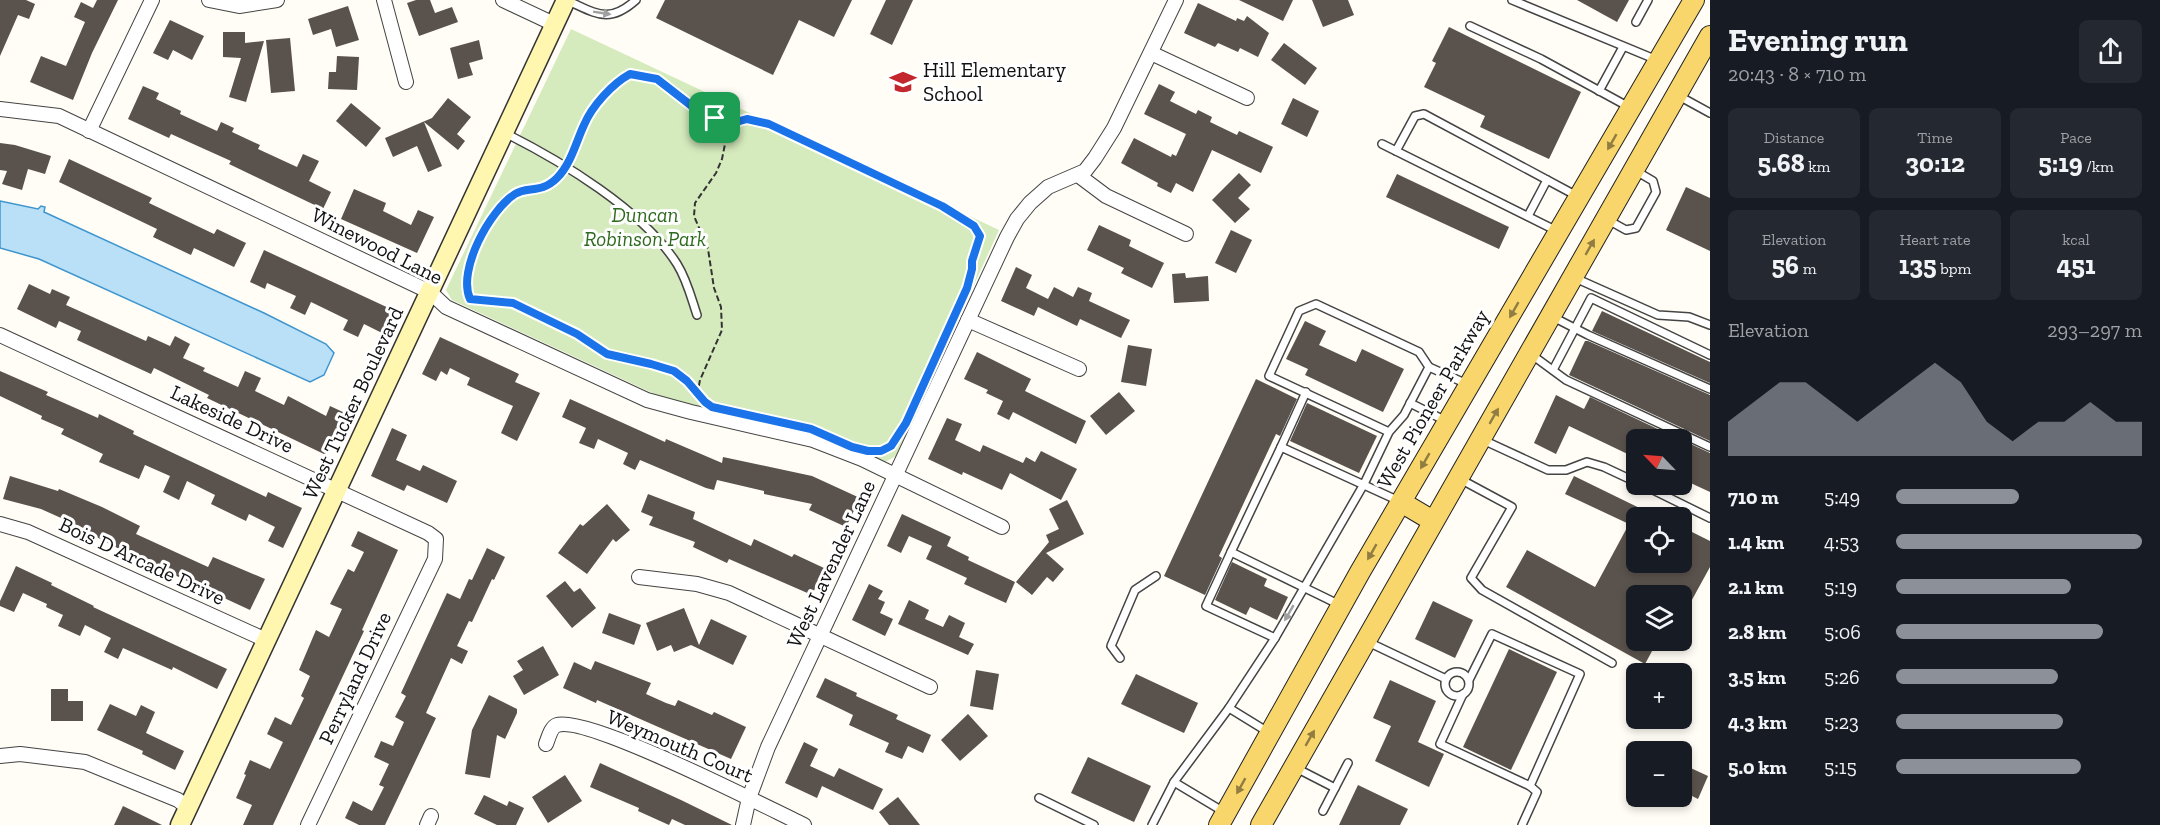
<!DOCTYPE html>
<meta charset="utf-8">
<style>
:root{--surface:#171b24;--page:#242831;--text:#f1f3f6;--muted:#9ea1a6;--accent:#8c9099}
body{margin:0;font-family:"Zilla Slab",serif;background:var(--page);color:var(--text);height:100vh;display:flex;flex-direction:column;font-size:22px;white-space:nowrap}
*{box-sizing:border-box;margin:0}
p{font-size:20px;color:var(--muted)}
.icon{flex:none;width:33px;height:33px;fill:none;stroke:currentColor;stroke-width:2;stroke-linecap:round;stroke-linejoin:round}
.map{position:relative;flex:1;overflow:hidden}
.sheet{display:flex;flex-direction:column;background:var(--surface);width:450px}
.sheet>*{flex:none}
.needle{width:39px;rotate:295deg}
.fabs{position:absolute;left:1626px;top:429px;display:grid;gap:12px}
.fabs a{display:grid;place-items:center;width:66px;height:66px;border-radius:9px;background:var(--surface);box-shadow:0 3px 9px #0003;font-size:30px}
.pin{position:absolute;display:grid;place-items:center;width:51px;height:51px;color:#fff;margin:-26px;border-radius:12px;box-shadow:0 3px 9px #0006}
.round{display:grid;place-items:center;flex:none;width:63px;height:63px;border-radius:9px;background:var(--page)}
.headline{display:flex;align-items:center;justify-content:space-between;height:102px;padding:0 18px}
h1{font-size:33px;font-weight:700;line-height:45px}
.figures{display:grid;grid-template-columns:repeat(3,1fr);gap:9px;height:102px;padding:6px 18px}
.figures div{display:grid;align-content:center;border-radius:9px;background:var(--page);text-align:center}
.figures b{font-size:26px;font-weight:700}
.figures small{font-size:16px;font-weight:400}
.figures p{font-size:16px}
.chart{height:168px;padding:12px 18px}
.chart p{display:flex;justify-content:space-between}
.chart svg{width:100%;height:108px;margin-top:6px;fill:var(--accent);opacity:.7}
ul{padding:0 18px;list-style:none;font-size:20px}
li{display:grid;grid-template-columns:96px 72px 1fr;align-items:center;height:45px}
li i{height:15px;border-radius:8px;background:var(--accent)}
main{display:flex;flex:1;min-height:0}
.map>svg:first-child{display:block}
.green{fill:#d5ebbd}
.water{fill:#b9e0f7;stroke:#3f96cf;stroke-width:1.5}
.building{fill:#5a524d}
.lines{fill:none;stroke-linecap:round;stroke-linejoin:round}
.lane-casing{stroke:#444;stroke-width:10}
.street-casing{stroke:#444;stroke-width:16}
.secondary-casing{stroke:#333;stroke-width:21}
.primary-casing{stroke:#222;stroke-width:22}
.path{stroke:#333;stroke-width:2;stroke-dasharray:6 3;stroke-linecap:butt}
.lane{stroke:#fff;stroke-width:7}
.street{stroke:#fff;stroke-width:14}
.secondary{stroke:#fff6b0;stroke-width:18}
.primary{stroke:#f9d66b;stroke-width:20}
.oneway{fill:#a0a0a0}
.oneway2{fill:#917d42}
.route-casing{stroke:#fff;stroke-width:12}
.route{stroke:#1a73e8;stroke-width:8}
.labels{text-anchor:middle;stroke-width:6;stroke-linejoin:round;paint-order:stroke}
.poi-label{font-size:21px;fill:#111;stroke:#fff;text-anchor:start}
.park-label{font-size:21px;font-style:italic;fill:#2f6b1f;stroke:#fff}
.street-label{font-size:21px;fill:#111;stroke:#fff}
</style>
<main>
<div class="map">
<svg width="1710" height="825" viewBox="0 0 1710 825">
<rect width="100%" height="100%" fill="#fffdf5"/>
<path class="green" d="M571,29L999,230L896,456L885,462L791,430L661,397L452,300L446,290Z"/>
<path class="water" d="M0,201L38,209L41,206L45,207L44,212L264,313L326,344L334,353L324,375L310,382L39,259L0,248Z"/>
<g class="building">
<path d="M0,0H26L35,4L29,19L18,15L0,56Z"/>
<path d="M97,0H118L92,53L73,100L30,82L41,56L66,66L85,22L74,17L81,2L93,8Z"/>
<path d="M416,0H430L435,13L452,7L458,22L419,36L407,3Z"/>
<path d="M665,0H852L834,37L799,20L773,75L656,18Z"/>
<path d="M886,0H913L892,45L870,34Z"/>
<path d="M1239,0H1293L1283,21Z"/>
<path d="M1312,0H1348L1354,15L1323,27Z"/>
<path d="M1577,0H1629L1617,22Z"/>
<path d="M1198,3L1236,21L1237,18L1244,21L1247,16L1269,33L1258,57L1240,48L1238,52L1218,43L1215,47L1184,33Z"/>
<path d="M348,6L359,40L336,47L331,29L313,35L308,19Z"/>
<path d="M170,20L204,36L192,60L173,50L168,60L153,53Z"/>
<path d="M1449,27L1581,92L1549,159L1480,127L1485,116L1424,87L1436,63L1432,61Z"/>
<path d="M223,32H245V43L264,41L246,102L229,97L241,58L223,57Z"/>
<path d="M290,38L295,91L271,93L266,40Z"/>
<path d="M479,40L483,59L469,63L473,75L458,79L450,48Z"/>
<path d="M1284,43L1317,68L1305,85L1271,60Z"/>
<path d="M337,56L359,57L357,90L328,89L329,72H336Z"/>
<path d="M1159,84L1175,92L1170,101L1196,114L1198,110L1212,117L1210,122L1237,135L1239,131L1273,147L1261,173L1212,150L1193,192L1176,183L1171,193L1157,186L1158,183L1121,163L1134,138L1171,157L1172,154L1176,156L1186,134L1144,114Z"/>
<path d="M143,86L159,93L156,99L181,111L180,114L217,131L221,122L234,128L232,132L260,145L258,149L297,167L303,154L319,161L309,181L331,192L323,209L229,164L231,161L171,134L169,138L128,119Z"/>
<path d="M448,98L471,117L457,134L465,141L458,150L424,122L442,166L428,172L417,146L393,157L385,138L432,118Z"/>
<path d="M1293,98L1319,111L1307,137L1281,124Z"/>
<path d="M351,103L381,128L366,147L336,121Z"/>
<path d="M0,143L15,145L51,156L45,174L28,169L22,190L2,184L7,171L0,170Z"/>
<path d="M69,159L152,198L149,203L214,234L217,229L246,243L234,267L194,248L191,255L153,237L157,229L59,182Z"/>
<path d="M1239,173L1251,185L1238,198L1250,209L1235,223L1212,200Z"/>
<path d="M1397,174L1509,227L1499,249L1386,197Z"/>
<path d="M1686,187L1710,198V251L1666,230Z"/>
<path d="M354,189L386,203L383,211L411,225L418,210L434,217L417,253L341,219Z"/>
<path d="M1099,225L1131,240L1129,246L1164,263L1152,288L1121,273L1124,268L1087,250Z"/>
<path d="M1231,230L1252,240L1236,273L1215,263Z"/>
<path d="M264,250L393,310L382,333L364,324L358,337L343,330L348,320L311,302L305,315L290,308L296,296L267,283L265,289L250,282Z"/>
<path d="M1016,267L1032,275L1026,288L1048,299L1054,287L1073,297L1078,287L1092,293L1089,301L1130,320L1121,338L1080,319L1077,326L1038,307L1034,316L1001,301Z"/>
<path d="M1185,273L1186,278L1208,276L1209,301L1174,303L1172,274Z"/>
<path d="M29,284L50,294L52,289L70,297L66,305L146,341L148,336L170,346L175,336L190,344L183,358L205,368L203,371L238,387L245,371L261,378L255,391L284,405L288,396L326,416L330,406L345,413L326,455L207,398L209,395L154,368L151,374L77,340L81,331L59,321L56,328L17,309Z"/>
<path d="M1602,311L1710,362V383L1592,331Z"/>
<path d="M1305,321L1326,331L1319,345L1356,362L1362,349L1404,369L1383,412L1305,375L1308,369L1286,359Z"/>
<path d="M440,337L519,374L515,382L540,393L517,441L501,433L513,406L467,385L470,378L450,368L447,375L441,371L436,381L422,374Z"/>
<path d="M1585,341H1588L1710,395V441L1569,375Z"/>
<path d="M1128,345L1152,349L1146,386L1121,382Z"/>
<path d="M977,352L1031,379L1025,391L1086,421L1076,444L1013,412L1009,420L997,414L1003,401L986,393L988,390L964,379Z"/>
<path d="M0,371L48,392L46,395L98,418L99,414L134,431L133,434L266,497L268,492L302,508L283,548L268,541L275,527L249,514L246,521L211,504L215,495L187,481L179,500L163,492L170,476L145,465L139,479L99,462L103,454L61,434L64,429L41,419L42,416L0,396Z"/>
<path d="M1256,379L1297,399L1280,436L1276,434L1219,556L1222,558L1205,595L1164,576Z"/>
<path d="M1119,392L1135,411L1106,435L1090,416Z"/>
<path d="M1556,395L1584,409L1590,397L1681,440H1636V458L1569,426L1556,454L1534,443Z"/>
<path d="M570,399L665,442L666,439L722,463L723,457L812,476L860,498L846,527L809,510L812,504L764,494V491L717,480L714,490L706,488L640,460L635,470L623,464L628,453L598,439L594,449L579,443L586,428L562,417Z"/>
<path d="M1307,403L1377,436L1359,473L1290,441Z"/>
<path d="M947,418L962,424L955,440L980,452L983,445L1023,463L1026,457L1035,462L1041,451L1077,469L1061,500L1010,473L1002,490L963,472L962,475L928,459Z"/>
<path d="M392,428L407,435L396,460L420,471L423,465L457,481L447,503L407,485L404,491L371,476Z"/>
<path d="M1682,440L1710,453V492L1682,479Z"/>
<path d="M10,476L58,491L59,489L102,507L140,526L136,534L208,567L213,557L265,579L250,610L127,553L89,533L90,531L41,509L3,499Z"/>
<path d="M1574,476L1660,518H1636V562H1682V527L1710,541V567L1682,618V596H1636V640H1658L1645,664L1506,587L1527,550L1595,587L1629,524L1565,494Z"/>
<path d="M648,494L695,512L693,519L751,546L754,539L792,557L794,554L824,568L812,595L729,559L727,563L693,547L695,542L649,525L653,517L641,512Z"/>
<path d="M1067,500L1084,534L1046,553L1064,569L1053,582L1047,577L1032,595L1016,582L1049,542L1046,535L1059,529L1049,509Z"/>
<path d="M607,504L630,530L616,542L613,539L587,574L558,553L580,524L583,526Z"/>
<path d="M902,514L951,537L947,546L969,557L968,560L1015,582L1006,603L964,584L967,578L926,559L932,546L909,536L901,553L887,546Z"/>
<path d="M358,531L398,550L362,630L364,631L273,825H243L252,805L236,798L246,775L244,774L250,760L270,769L283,742L267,734L275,717L291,725L304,698L301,696L310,676L299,670L316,630L329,637L342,609L330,604L348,569L354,572L364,552L351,546Z"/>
<path d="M487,548L505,557L494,580L492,579L472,622L469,621L457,646L468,651L462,664L451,658L426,713L436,718L385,825H359L345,818L353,801L372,811L384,787L379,785L389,764L374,757L381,741L393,746L404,722L395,717L406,696L401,693L447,593L460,599L469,579L472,580Z"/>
<path d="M1232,562L1267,579L1264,586L1288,597L1277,620L1250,607L1246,615L1215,600Z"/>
<path d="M16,566L52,583L51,585L94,606L93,607L227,669L217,689L173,667L172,670L123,648L118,659L104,652L111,638L85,625L80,636L58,626L63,615L46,607L47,604L23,593L14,612L0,606V601Z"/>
<path d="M565,581L574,592L580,588L596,608L572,628L546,596Z"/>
<path d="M869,584L883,591L878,599L885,602L880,613L893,619L885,636L852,620Z"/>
<path d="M909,600L929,610L925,619L943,627L949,615L965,623L959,637L974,644L968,655L898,624Z"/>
<path d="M1433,601L1473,620L1455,658L1415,639Z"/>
<path d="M684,608L699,645L711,619L747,636L733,665L691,645L674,652L671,645L657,651L646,623Z"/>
<path d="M609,613L641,625L634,645L602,633Z"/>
<path d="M543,646L559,675L524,695L513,676L523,670L517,661Z"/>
<path d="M1509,649L1557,672L1511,770L1463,747Z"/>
<path d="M595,661L651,683L646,694L666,703L675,706L678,700L712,715L714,712L746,727L731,759L597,700L596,703L563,688L574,662L591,670Z"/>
<path d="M976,670L999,674L993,710L970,706Z"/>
<path d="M1136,674L1198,703L1184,733L1121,704Z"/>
<path d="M825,678L857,693L856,696L898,715L896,719L931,735L923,753L908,746L902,759L885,752L889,743L849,725L853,715L816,697Z"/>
<path d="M1390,680L1436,701L1418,742L1444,754L1429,787L1375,761L1391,726L1373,718Z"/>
<path d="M51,689H68V701H83V721H51Z"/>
<path d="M489,695L517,709V713L505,739L497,735L490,778L465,774L472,730Z"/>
<path d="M110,704L136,716L141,705L155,712L146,733L184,751L175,770L142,754L143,751L97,730Z"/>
<path d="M968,714L988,736L960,761L941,740Z"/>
<path d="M804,742L818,749L810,766L834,777L839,768L883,789L873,810L822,786L817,798L785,783Z"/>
<path d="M1088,757L1151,786L1134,822L1071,793Z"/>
<path d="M600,763L681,800L732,825H685L672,819L669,825L638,811L639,808L590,787Z"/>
<path d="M1682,764L1708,776L1698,799L1682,791Z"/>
<path d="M565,775L582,801L548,823L532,797Z"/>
<path d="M1358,785L1408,809L1400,825H1339Z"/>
<path d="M484,795L507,806L509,801L524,808L516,825H497L474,814Z"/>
<path d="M898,797L920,825H889L879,812Z"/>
<path d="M123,806L162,825H114Z"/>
</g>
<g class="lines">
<g class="lane-casing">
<g id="lane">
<path d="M566,0C596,13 608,25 636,0"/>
<path d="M1512,0L1657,60"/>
<path d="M1636,22L1648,0"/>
<path d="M1470,26L1541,59L1629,107"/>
<path d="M1599,91L1623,47"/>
<path d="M1679,96L1710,113"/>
<path d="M505,133C561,161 643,210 677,264C687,280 691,297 697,315"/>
<path d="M1382,144L1557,231"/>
<path d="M1396,151L1415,116L1424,114L1577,196"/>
<path d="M1528,216L1547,180"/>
<path d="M1608,220L1626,230L1636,228L1656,192L1653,181L1636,171"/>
<path d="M1575,278L1658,315L1689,317L1710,325"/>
<path d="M1553,317L1588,335L1710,389"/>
<path d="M1532,355L1566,380L1710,447"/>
<path d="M1429,367L1467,384"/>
<path d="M1553,370L1591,298L1710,355"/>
<path d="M1410,403L1446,421"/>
<path d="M1483,440L1548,470H1566L1587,462L1604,467L1636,482"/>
<path d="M1281,447L1306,392"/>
<path d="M1460,479L1512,507L1471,578L1482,590L1612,663"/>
<path d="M1641,484L1710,518"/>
<path d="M1231,552L1206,606L1275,638"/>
<path d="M1340,605L1231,552L1281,447L1399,501"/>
<path d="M1368,642L1446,679"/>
<path d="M1120,658L1111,646L1135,590L1156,576"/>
<circle cx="1457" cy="684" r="12"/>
<path d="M1463,694L1440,744L1530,786L1580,674L1492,634L1469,680"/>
<path d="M1229,708L1268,732"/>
<path d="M1296,768L1335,788L1348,763"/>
<path d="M1174,782L1224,812"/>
<path d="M1039,798L1094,825"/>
<path d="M1323,811L1335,788"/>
<path d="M1152,825L1174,782L1229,708L1275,638L1364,484L1389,432L1269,376L1299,311L1316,304L1419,352L1429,367L1404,415L1389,432"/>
<path d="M1522,825L1537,792L1530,786"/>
</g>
</g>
<g class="street-casing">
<g id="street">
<path d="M209,0L239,6L277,0"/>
<path d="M384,0L406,82"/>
<path d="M503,0L554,24"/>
<path d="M1151,53L1247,98"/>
<path d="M0,109L59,116L430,292L446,307L647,400L691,412L813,440L862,459L1002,527"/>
<path d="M89,131L152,0"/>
<path d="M1078,175L1106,196L1186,234"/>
<path d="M968,320L1079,369"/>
<path d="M0,335L428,533L436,539L435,559L308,825"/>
<path d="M0,524L28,532L266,640"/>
<path d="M639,577L697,584L729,593L930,687"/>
<path d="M546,744C548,739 551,727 557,725C588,715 766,807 804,825"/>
<path d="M0,756L20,754L85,762L178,800L188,808"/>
<path d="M427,825L431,816"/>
<path d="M743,825L749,798L768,747L1007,237L1017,219L1030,203L1048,187L1085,171L1095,158L1114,128L1176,0"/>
</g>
</g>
<g class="secondary-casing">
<path id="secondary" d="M180,825L566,0"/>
</g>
<g class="primary-casing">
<g id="primary">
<path d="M1401,502L1433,521"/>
<path d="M1219,825L1360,572L1694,0"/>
<path d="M1261,825L1710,36"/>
</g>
</g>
<g class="path">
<path d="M569,159L584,124L596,106L620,79L630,74L657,79L693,107L729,124L746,119L769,124L799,140L942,206L974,226L980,236L972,261V269L967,289"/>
<path d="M559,174C545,195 529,185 515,194C490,209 457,270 470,299L513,303L577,334L607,354L651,364L674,371L687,381L700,395"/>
<path d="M705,402L698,390L700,380L722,330L721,307L714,288L708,249L694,216L695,203L716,173L722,159L729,124"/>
<path d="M879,451L891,446L896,440"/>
</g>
<use href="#lane" class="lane"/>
<use href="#street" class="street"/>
<use href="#secondary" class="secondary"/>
<use href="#primary" class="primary"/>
</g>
<defs><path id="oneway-solid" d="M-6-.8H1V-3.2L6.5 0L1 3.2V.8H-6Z" transform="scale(1.5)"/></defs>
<g class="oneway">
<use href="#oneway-solid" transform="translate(602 13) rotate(9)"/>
<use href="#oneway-solid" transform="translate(1289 613) rotate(120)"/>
</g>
<g class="oneway2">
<use href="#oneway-solid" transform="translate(1612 142) rotate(120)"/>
<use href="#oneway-solid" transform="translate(1590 247) rotate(-60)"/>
<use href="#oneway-solid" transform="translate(1514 310) rotate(120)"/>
<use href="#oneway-solid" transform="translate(1494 416) rotate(-60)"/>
<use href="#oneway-solid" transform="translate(1425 461) rotate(120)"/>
<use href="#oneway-solid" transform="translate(1372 552) rotate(120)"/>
<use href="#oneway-solid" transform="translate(1310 738) rotate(-60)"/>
<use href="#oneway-solid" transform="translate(1241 786) rotate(119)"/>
</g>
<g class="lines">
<g class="route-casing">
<path id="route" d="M630,74L657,79L693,107L729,124L747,119L769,124L942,206L974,226L980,236L972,261V269L967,288L906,423L891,446L881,451H868L852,447L811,429L712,407L705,402L687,381L674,371L651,364L607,354L577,334L513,303L470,299C457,270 490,210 515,194C527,186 541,194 557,178C571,164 576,142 584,125C592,106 612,84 630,74Z"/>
</g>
<use href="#route" class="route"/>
</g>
<defs>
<g id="school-bare" transform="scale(2.07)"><path d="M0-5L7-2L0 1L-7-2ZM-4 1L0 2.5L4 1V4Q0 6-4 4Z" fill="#c4262e" stroke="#fff" stroke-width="2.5" paint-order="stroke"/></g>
</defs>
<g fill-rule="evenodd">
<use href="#school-bare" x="903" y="82"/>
</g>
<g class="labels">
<g class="poi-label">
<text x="923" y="77">Hill Elementary<tspan x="923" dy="24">School</tspan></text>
</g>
<g class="park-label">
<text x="645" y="222">Duncan<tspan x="645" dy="24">Robinson Park</tspan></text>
</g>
<g class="street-label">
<text transform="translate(377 246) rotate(27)" y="7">Winewood Lane</text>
<text transform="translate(1433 399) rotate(-60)" y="7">West Pioneer Parkway</text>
<text transform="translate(353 403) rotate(-65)" y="7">West Tucker Boulevard</text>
<text transform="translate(232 419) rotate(25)" y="7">Lakeside Drive</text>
<text transform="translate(142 561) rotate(25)" y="7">Bois D Arcade Drive</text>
<text transform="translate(831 564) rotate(-65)" y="7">West Lavender Lane</text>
<text transform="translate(355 678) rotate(-65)" y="7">Perryland Drive</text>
<text transform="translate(680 746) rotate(23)" y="7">Weymouth Court</text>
</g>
</g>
</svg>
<div class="fabs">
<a><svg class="needle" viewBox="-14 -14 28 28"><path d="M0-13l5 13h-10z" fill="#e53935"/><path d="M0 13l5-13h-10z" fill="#9ea1a6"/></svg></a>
<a><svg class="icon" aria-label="locate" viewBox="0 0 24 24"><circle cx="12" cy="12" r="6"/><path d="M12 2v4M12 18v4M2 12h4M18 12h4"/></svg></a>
<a><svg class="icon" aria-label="layers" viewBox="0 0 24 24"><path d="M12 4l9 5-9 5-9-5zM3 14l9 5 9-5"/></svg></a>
<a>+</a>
<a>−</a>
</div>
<div class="pin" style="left:715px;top:118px;background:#1e9e55"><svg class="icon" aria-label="arrive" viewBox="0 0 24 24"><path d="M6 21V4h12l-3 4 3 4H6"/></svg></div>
</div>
<section class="sheet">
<div class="headline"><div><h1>Evening run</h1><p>20:43 · 8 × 710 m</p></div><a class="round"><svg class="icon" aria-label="share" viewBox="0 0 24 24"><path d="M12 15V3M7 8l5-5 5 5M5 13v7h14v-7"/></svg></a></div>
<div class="figures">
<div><p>Distance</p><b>5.68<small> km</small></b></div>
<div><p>Time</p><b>30:12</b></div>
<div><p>Pace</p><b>5:19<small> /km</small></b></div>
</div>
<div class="figures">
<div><p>Elevation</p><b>56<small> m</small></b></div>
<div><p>Heart rate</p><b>135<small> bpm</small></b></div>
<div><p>kcal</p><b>451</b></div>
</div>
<div class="chart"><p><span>Elevation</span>293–297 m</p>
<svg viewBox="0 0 160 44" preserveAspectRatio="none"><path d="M0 44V30L10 22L20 14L30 14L40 22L50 30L60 22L70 14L80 6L90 14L100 30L110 38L120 30L130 30L140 22L150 30L160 30V44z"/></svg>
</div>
<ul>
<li><b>710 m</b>5:49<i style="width:50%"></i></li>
<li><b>1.4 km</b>4:53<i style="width:100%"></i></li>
<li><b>2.1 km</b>5:19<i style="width:71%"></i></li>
<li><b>2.8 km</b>5:06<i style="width:84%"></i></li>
<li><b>3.5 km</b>5:26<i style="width:66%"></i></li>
<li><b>4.3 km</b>5:23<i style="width:68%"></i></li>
<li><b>5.0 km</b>5:15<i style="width:75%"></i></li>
</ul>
</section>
</main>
